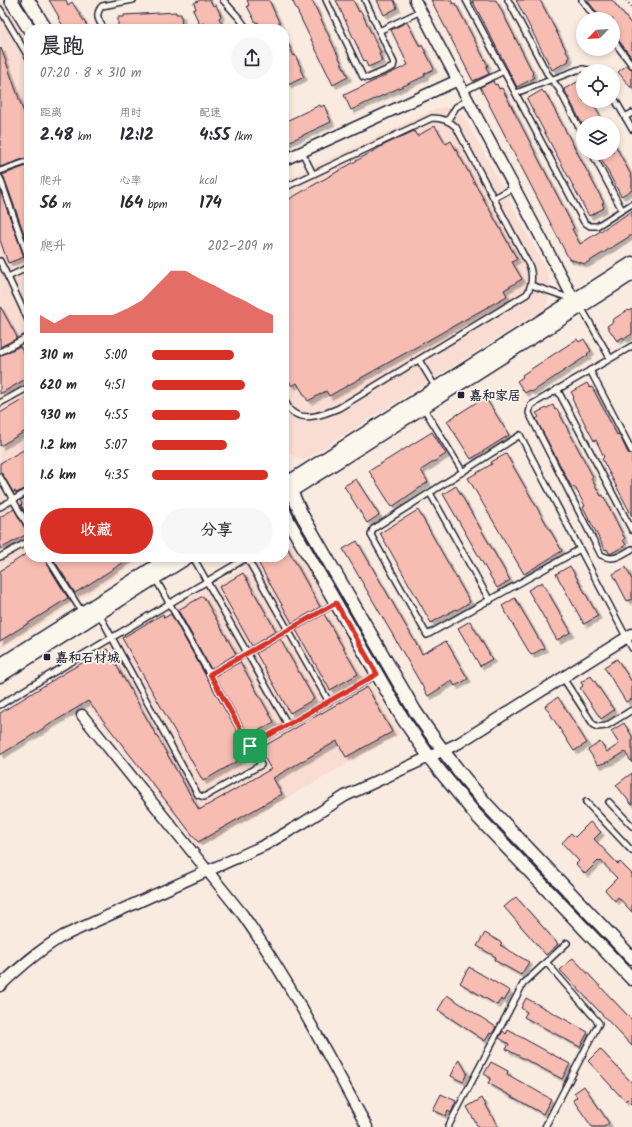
<!DOCTYPE html>
<html lang="zh">
<meta charset="utf-8">
<style>
:root{--surface:#fff;--page:#f7f7f7;--text:#2b2b33;--muted:#7c7c81;--accent:#d93025}
body{margin:0;font-family:Kalam,"LXGW WenKai TC",sans-serif;background:var(--page);color:var(--text);height:100vh;display:flex;flex-direction:column;font-size:15px;white-space:nowrap}
*{box-sizing:border-box;margin:0}
p{font-size:13px;color:var(--muted)}
.icon{flex:none;width:22px;height:22px;fill:none;stroke:currentColor;stroke-width:2;stroke-linecap:round;stroke-linejoin:round}
.map{position:relative;flex:1;overflow:hidden}
.panel{position:absolute;left:24px;top:24px;width:265px;height:538px;display:flex;flex-direction:column;background:var(--surface);border-radius:16px;box-shadow:0 2px 6px #0003}
.panel>*{flex:none}
.needle{width:26px;rotate:245deg}
.tools{position:absolute;left:576px;top:12px;display:grid;gap:8px}
.tools a{display:grid;place-items:center;width:44px;height:44px;border-radius:50%;background:var(--surface);box-shadow:0 2px 6px #0003;font-size:20px}
.pin{position:absolute;display:grid;place-items:center;width:34px;height:34px;color:#fff;margin:-17px;border-radius:8px;box-shadow:0 2px 6px #0006}
.round{display:grid;place-items:center;flex:none;width:42px;height:42px;border-radius:21px;background:var(--page)}
.summary{display:flex;align-items:center;justify-content:space-between;height:68px;padding:0 16px}
h1{font-size:22px;font-weight:700;line-height:30px}
.stats{display:grid;grid-template-columns:repeat(3,1fr);gap:6px;height:68px;padding:4px 16px}
.stats div{display:grid;align-content:center}
.stats b{font-size:17px;font-weight:700}
.stats small{font-size:11px;font-weight:400}
.stats p{font-size:11px}
.chart{height:112px;padding:8px 16px}
.chart p{display:flex;justify-content:space-between}
.chart svg{width:100%;height:72px;margin-top:4px;fill:var(--accent);opacity:.7}
.button{display:flex;gap:8px;margin-top:auto;padding:8px 16px}
.button a{flex:1;height:46px;border-radius:24px;background:var(--accent);color:#fff;font-size:16px;font-weight:700;line-height:46px;text-align:center}
.button a+a{background:var(--page);color:var(--text)}
ul{padding:0 16px;list-style:none;font-size:13px}
li{display:grid;grid-template-columns:64px 48px 1fr;align-items:center;height:30px}
li i{height:10px;border-radius:5px;background:var(--accent)}
.map>svg:first-child{display:block}
.built{fill:#f9ddd2}
.building{fill:#f7bcb2;stroke:#22223b;filter:url(#shadow)}
.lines{fill:none;stroke-linecap:round;stroke-linejoin:round}
.service-casing{stroke:#22223b;stroke-width:8}
.minor-casing{stroke:#22223b;stroke-width:13}
.tertiary-casing{stroke:#22223b;stroke-width:15}
.path{stroke:#22223b;stroke-width:2;stroke-dasharray:1 3;stroke-linecap:butt}
.service{stroke:#fbf7ec;stroke-width:5}
.minor{stroke:#fbf7ec;stroke-width:10}
.tertiary{stroke:#fbf7ec;stroke-width:12}
.route-casing{stroke:#fff;stroke-width:8}
.route{stroke:#d93025;stroke-width:5}
.poi-dot{fill:#22223b;stroke:#fbf7ec;stroke-width:1.5}
.labels{text-anchor:middle;stroke-width:3.5;stroke-linejoin:round;paint-order:stroke}
.poi-label{font-size:13px;font-weight:bold;fill:#22223b;stroke:#fbf7ec;text-anchor:start}
</style>
<div class="map">
<svg width="632" height="1127" viewBox="0 0 632 1127">
<defs>
<filter id="shadow"><feDropShadow dx="3.5" dy="3.5" stdDeviation="0" flood-color="#0004"/></filter>
</defs>
<rect width="100%" height="100%" fill="#faebe0"/>
<filter id="ink" filterUnits="userSpaceOnUse"><feTurbulence type="fractalNoise" baseFrequency=".025" numOctaves="2"/><feDisplacementMap in="SourceGraphic" scale="8" xChannelSelector="R" yChannelSelector="G"/><feConvolveMatrix kernelMatrix="1 2 1 2 8 2 1 2 1" color-interpolation-filters="sRGB"/></filter>
<g filter="url(#ink)">
<g class="built">
<path d="M0,0L29,46V557H147L0,649Z"/>
<path d="M446,107L456,110L464,116L547,271L550,286L548,301L545,308L303,461L292,455L284,445V180L435,109Z"/>
<path d="M291,539L400,734L199,848L61,671L261,557H284V544Z"/>
</g>
<g class="building">
<path d="M49,0H66L68,5L72,2L89,29H65L58,18L59,17Z"/>
<path d="M200,0H210L213,6L216,5L221,16L219,18L224,29H206L204,23L200,25L193,10L196,9L194,3Z"/>
<path d="M247,0H269L282,29H261L258,22L256,23L247,6L249,5Z"/>
<path d="M292,0H312L348,77L333,85Z"/>
<path d="M336,0H353L359,12L361,11L374,39L381,53L379,54L382,61L368,67L365,60L364,61Z"/>
<path d="M377,0H394L397,8L384,15Z"/>
<path d="M431,0H451L453,4L455,3L488,66L486,67L489,74L473,81Z"/>
<path d="M472,0H496L533,73L532,74L534,78L517,87Z"/>
<path d="M516,0H540L570,58L568,59L569,61L552,70Z"/>
<path d="M587,0H612L632,25V58L613,33V19H602Z"/>
<path d="M176,12V14H181L182,29H118V17H124V15Z"/>
<path d="M407,22L420,47L422,45L434,69L424,74L425,76L351,110L344,95L408,65L391,30Z"/>
<path d="M284,36L294,56L295,55L301,68L300,69L304,77L288,85L284,76Z"/>
<path d="M1,48L29,127V157L0,167V49Z"/>
<path d="M627,65L632,69V89L618,72Z"/>
<path d="M493,81L495,85L497,84L499,89L502,88L574,228L572,229L580,244L632,211V235L585,264L569,259L480,87Z"/>
<path d="M579,81L583,88V101H590L592,106L594,105L601,118L599,119L601,123H583V126L564,89Z"/>
<path d="M542,90L544,93L545,92L604,203H602L604,208L589,216L527,99Z"/>
<path d="M320,105L321,107L324,105L331,122L284,144V122Z"/>
<path d="M435,126L446,144L451,141L517,259L512,262L522,279L504,290L507,296L329,396L326,391L308,401L297,383L292,386L284,372V202L384,145L414,131L417,136Z"/>
<path d="M613,141L632,177V190L621,196L598,153H613Z"/>
<path d="M29,165V248L4,177L2,175Z"/>
<path d="M0,190L24,257L8,263L0,240Z"/>
<path d="M0,306L17,337L15,338L16,339L0,347Z"/>
<path d="M632,309V334L624,339L623,337L617,341L607,326L613,322L612,320L628,310L629,311Z"/>
<path d="M577,339L579,342L584,339L591,351L587,354L588,355L532,392L530,390L525,393L517,381L523,377L522,375Z"/>
<path d="M20,346L29,362V377L0,394V356Z"/>
<path d="M587,383L590,388L592,387L617,435L619,434L628,453L632,455V516L602,459L604,457L596,440L594,441L572,399L574,397L571,392Z"/>
<path d="M29,396V429L0,446V413Z"/>
<path d="M485,397L509,435L471,459L447,421Z"/>
<path d="M553,405L555,410L557,409L593,477L591,478L601,496L603,495L625,539L623,540L626,545L610,554L607,549L605,550L583,507L585,506L575,487L572,488L536,419L539,417L536,413Z"/>
<path d="M432,432L446,454L421,470L428,482L392,507L369,471Z"/>
<path d="M29,447V487L16,493L15,491L13,492L3,475L0,473V463Z"/>
<path d="M506,454L562,551L524,574L468,478L492,464L491,462Z"/>
<path d="M356,479L379,515L367,523L344,486Z"/>
<path d="M456,486L510,580L497,588L443,494Z"/>
<path d="M29,496V520L21,505L22,504L20,500Z"/>
<path d="M14,509L26,530L29,533L0,549V517Z"/>
<path d="M418,510L470,602L457,610L456,609L431,623L380,533Z"/>
<path d="M357,541L422,654L446,641L468,679L455,686L452,681L428,696L343,549Z"/>
<path d="M284,542L320,607L292,623L259,564L271,557H284Z"/>
<path d="M29,552V557H43L68,598L0,641V571Z"/>
<path d="M52,557H132L75,593Z"/>
<path d="M570,566L598,616L584,624L556,574Z"/>
<path d="M626,567L632,580V599L627,601L613,574Z"/>
<path d="M243,573L276,631L252,646L219,587Z"/>
<path d="M542,582L571,632L557,640L528,590Z"/>
<path d="M203,596L236,654L211,669L178,610Z"/>
<path d="M515,598L544,648L531,655L502,606Z"/>
<path d="M163,614L164,618L171,614L242,740L236,744L244,757L203,781L122,638Z"/>
<path d="M324,614L358,674L330,690L296,630Z"/>
<path d="M470,621L492,659L480,666L458,628Z"/>
<path d="M280,639L314,699L290,713L256,653Z"/>
<path d="M107,649L199,810L271,769L259,749L367,687L392,732L346,757L337,741L273,778L282,794L198,842L88,701L0,755V713L66,672Z"/>
<path d="M617,659L632,682V699L626,702L604,667Z"/>
<path d="M240,662L274,722L249,736L215,676Z"/>
<path d="M591,676L614,710L601,719L580,688L583,686L581,682Z"/>
<path d="M558,697L587,743L574,751L545,706Z"/>
<path d="M624,723L632,736V763L625,752L610,761L598,765L588,750L600,742L607,752L619,744L611,731Z"/>
<path d="M632,773V805L616,785Z"/>
<path d="M590,822L601,832L594,839L618,864L620,862L632,874V912L618,897L615,901L605,890L617,878L601,861L600,862L598,861L585,874L576,864L579,861L562,843L571,833L575,837Z"/>
<path d="M516,897L558,944L546,955L504,907Z"/>
<path d="M485,933L502,943L500,945L529,962L521,975L494,960L496,957L477,946Z"/>
<path d="M573,958L632,1020V1046L560,970Z"/>
<path d="M469,967L510,991L504,1001L501,999L497,1005L460,983Z"/>
<path d="M447,995L496,1027L492,1034L490,1033L485,1041L438,1010Z"/>
<path d="M526,998L588,1032L580,1047L524,1017L527,1012L521,1008Z"/>
<path d="M508,1030L570,1064L562,1079L506,1049L509,1044L499,1038L503,1031L506,1034Z"/>
<path d="M600,1049L632,1083V1104L627,1099L625,1101L588,1061Z"/>
<path d="M459,1059L467,1073L463,1082L451,1076Z"/>
<path d="M491,1062L508,1071L507,1074L551,1099L543,1114L488,1083L491,1078L484,1074Z"/>
<path d="M584,1086L609,1123L604,1127H592L573,1100L577,1097L574,1093Z"/>
<path d="M441,1094L456,1101L451,1113L448,1111L446,1116L433,1110Z"/>
<path d="M482,1098L498,1127H478L467,1107Z"/>
</g>
<g class="lines">
<g class="service-casing">
<g id="service">
<path d="M223,0L240,19L247,29"/>
<path d="M326,0L363,77L368,78L393,67L394,63L365,0"/>
<path d="M466,0L584,222L590,226H597L632,204"/>
<path d="M508,0L547,73L559,89L583,135"/>
<path d="M582,0L596,19"/>
<path d="M0,9L29,58"/>
<path d="M104,29C99,21 94,15 102,6L133,0"/>
<path d="M379,31L421,11"/>
<path d="M613,40L632,65"/>
<path d="M464,91L504,71"/>
<path d="M516,93L577,70L583,69L594,71"/>
<path d="M613,96L632,129"/>
<path d="M625,117L632,113"/>
<path d="M448,120L456,107L468,100"/>
<path d="M302,152L313,174"/>
<path d="M592,153L622,210"/>
<path d="M0,171L29,161"/>
<path d="M0,178L29,260"/>
<path d="M284,188L432,118C442,118 449,120 456,127L530,267C533,277 532,285 527,294L339,408C325,414 303,423 290,410C288,407 286,403 284,399"/>
<path d="M494,198L515,187"/>
<path d="M0,261L8,277"/>
<path d="M29,267L8,277L29,322"/>
<path d="M531,285L572,299"/>
<path d="M581,307L610,358"/>
<path d="M632,346L531,405L529,413L601,555C614,562 621,555 632,549"/>
<path d="M0,352L29,336"/>
<path d="M419,360L436,388"/>
<path d="M590,370L632,451"/>
<path d="M557,389L632,530"/>
<path d="M0,403L29,387"/>
<path d="M423,407L463,472"/>
<path d="M0,477L29,528"/>
<path d="M430,493L490,601"/>
<path d="M0,507L29,491"/>
<path d="M580,549L427,635L371,535L373,529L520,435L632,648"/>
<path d="M0,557L29,541"/>
<path d="M47,557L82,612"/>
<path d="M193,557L288,725"/>
<path d="M247,558L329,702"/>
<path d="M99,614L198,795L204,797L261,765L155,578"/>
<path d="M210,674L336,603"/>
<path d="M563,678L593,724L597,727L606,726L632,710"/>
<path d="M0,705L69,663L248,557"/>
<path d="M250,746L376,675"/>
<path d="M586,802L632,851"/>
<path d="M609,802L632,826"/>
<path d="M448,1127L523,984L567,943"/>
<path d="M545,1127L599,1023L546,962"/>
</g>
</g>
<g class="minor-casing">
<g id="minor">
<path d="M415,0L574,300"/>
<path d="M284,160L458,80"/>
<path d="M82,715L243,915C290,982 328,1055 367,1127"/>
<path d="M0,986C20,967 39,950 63,936L265,845L303,823L345,796L459,743L632,634"/>
</g>
</g>
<g class="tertiary-casing">
<g id="tertiary">
<path d="M11,0L29,29"/>
<path d="M28,0L46,29"/>
<path d="M284,476L302,515L415,711C437,744 461,775 487,805L632,958"/>
<path d="M284,485L632,263"/>
<path d="M285,495L632,274"/>
<path d="M284,511L289,522L403,719L435,765L476,815L632,979"/>
<path d="M0,665L170,557"/>
<path d="M0,676L188,557"/>
</g>
</g>
<path class="path" d="M626,0L632,7"/>
<use href="#service" class="service"/>
<use href="#minor" class="minor"/>
<use href="#tertiary" class="tertiary"/>
</g>
</g>
<g class="lines" filter="url(#ink)">
<g class="route-casing">
<path id="route" d="M336,603L377,674L250,746L210,674Z"/>
</g>
<use href="#route" class="route"/>
</g>
<g class="poi-dot">
<rect x="457" y="391" width="8" height="8" rx="2"/>
<rect x="43" y="653" width="8" height="8" rx="2"/>
</g>
<g class="labels">
<g class="poi-label">
<text x="469" y="400">嘉和家居</text>
<text x="55" y="662">嘉和石材城</text>
</g>
</g>
</svg>
<div class="tools">
<a><svg class="needle" viewBox="-14 -14 28 28"><path d="M0-13l5 13h-10z" fill="#e53935"/><path d="M0 13l5-13h-10z" fill="#7c7c81"/></svg></a>
<a><svg class="icon" aria-label="locate" viewBox="0 0 24 24"><circle cx="12" cy="12" r="6"/><path d="M12 2v4M12 18v4M2 12h4M18 12h4"/></svg></a>
<a><svg class="icon" aria-label="layers" viewBox="0 0 24 24"><path d="M12 4l9 5-9 5-9-5zM3 14l9 5 9-5"/></svg></a>
</div>
<div class="pin" style="left:250px;top:746px;background:#1e9e55"><svg class="icon" aria-label="arrive" viewBox="0 0 24 24"><path d="M6 21V4h12l-3 4 3 4H6"/></svg></div>
<section class="panel">
<div class="summary"><div><h1>晨跑</h1><p>07:20 · 8 × 310 m</p></div><a class="round"><svg class="icon" aria-label="share" viewBox="0 0 24 24"><path d="M12 15V3M7 8l5-5 5 5M5 13v7h14v-7"/></svg></a></div>
<div class="stats">
<div><p>距离</p><b>2.48<small> km</small></b></div>
<div><p>用时</p><b>12:12</b></div>
<div><p>配速</p><b>4:55<small> /km</small></b></div>
</div>
<div class="stats">
<div><p>爬升</p><b>56<small> m</small></b></div>
<div><p>心率</p><b>164<small> bpm</small></b></div>
<div><p>kcal</p><b>174</b></div>
</div>
<div class="chart"><p><span>爬升</span>202–209 m</p>
<svg viewBox="0 0 160 44" preserveAspectRatio="none"><path d="M0 44V33L10 38L20 33L30 33L40 33L50 33L60 29L70 24L80 15L90 6L100 6L110 11L120 15L130 20L140 24L150 29L160 33V44z"/></svg>
</div>
<ul>
<li><b>310 m</b>5:00<i style="width:68%"></i></li>
<li><b>620 m</b>4:51<i style="width:77%"></i></li>
<li><b>930 m</b>4:55<i style="width:73%"></i></li>
<li><b>1.2 km</b>5:07<i style="width:62%"></i></li>
<li><b>1.6 km</b>4:35<i style="width:96%"></i></li>
</ul>
<div class="button"><a>收藏</a><a>分享</a></div>
</section>
</div>
